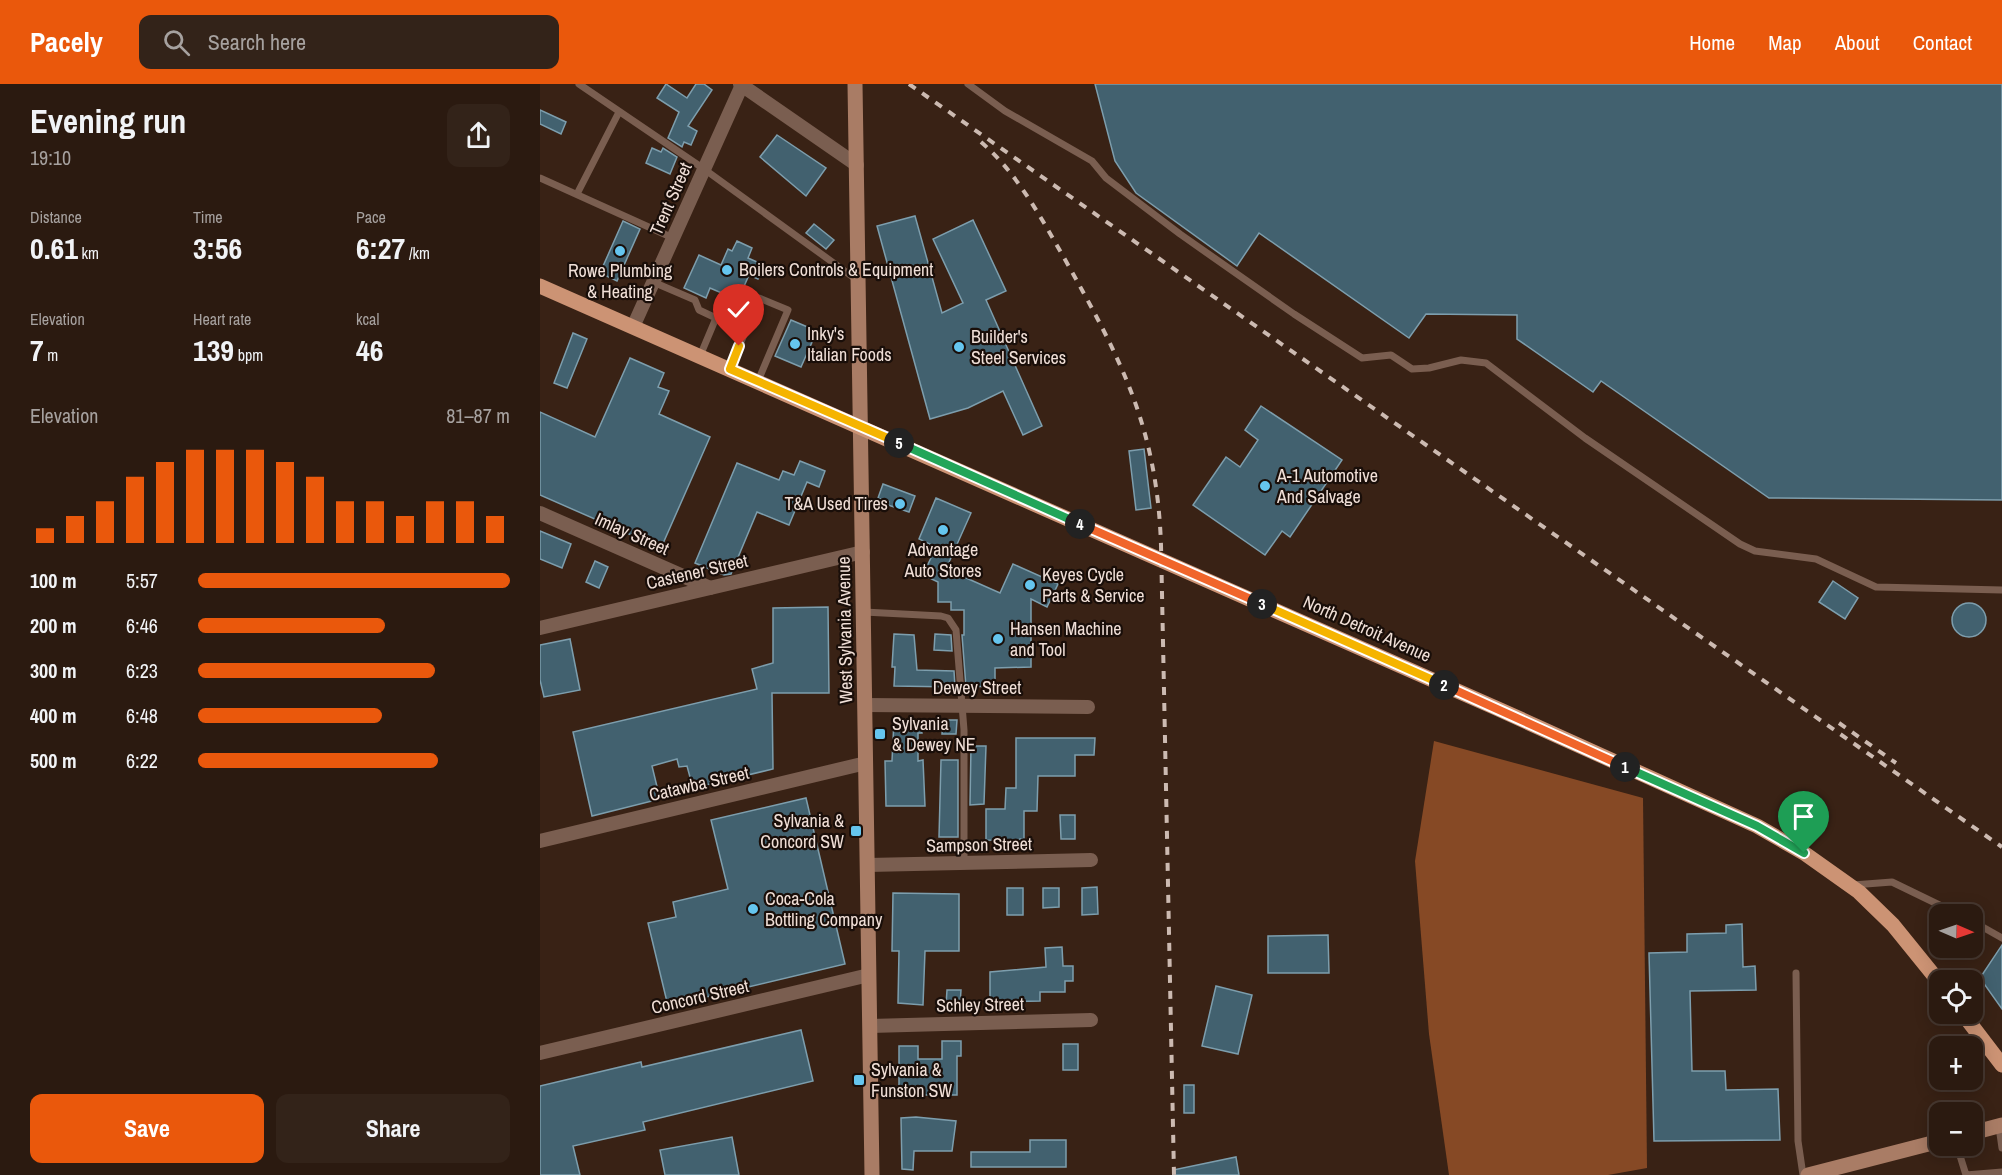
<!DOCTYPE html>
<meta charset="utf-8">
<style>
:root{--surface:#2b1a10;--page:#332319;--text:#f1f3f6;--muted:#a6a19f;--line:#473830;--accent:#ea580c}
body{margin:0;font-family:"Archivo Narrow",sans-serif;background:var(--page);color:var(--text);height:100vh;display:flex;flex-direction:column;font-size:22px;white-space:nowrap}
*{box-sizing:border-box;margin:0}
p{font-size:20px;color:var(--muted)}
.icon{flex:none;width:33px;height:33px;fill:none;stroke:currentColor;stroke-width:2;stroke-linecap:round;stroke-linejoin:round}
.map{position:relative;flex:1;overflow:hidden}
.side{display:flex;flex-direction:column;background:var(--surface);width:540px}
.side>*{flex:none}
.needle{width:39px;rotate:92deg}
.tools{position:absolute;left:1389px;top:820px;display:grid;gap:12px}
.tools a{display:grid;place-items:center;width:54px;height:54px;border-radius:12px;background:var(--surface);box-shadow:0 3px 15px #0003,0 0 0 2px var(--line);font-size:30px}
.pin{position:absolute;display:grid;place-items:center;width:51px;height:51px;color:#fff;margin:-62px -26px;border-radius:50% 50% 50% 0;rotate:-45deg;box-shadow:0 0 6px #0007}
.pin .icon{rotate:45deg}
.km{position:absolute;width:30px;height:30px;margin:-15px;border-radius:50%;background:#222;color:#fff;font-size:16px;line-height:30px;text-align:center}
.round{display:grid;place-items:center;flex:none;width:63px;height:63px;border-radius:12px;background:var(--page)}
.overview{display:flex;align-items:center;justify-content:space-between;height:102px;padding:0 30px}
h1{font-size:33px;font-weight:700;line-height:45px}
.figures{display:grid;grid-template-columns:repeat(3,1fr);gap:9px;height:102px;padding:6px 30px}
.figures div{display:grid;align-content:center}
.figures b{font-size:30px;font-weight:700}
.figures small{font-size:16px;font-weight:400}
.figures p{font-size:16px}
.chart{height:168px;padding:12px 30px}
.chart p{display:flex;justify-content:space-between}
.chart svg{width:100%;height:108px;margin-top:6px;stroke:var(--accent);stroke-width:6}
.cta{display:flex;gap:12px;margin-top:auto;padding:12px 30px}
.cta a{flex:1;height:69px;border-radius:12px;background:var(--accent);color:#fff;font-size:24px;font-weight:700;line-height:69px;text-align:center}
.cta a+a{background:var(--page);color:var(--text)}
ul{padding:0 30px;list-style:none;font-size:20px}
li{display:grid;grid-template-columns:96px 72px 1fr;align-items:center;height:45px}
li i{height:15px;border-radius:8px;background:var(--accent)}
header{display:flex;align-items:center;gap:36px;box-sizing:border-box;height:84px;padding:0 30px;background:var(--accent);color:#fff}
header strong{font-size:28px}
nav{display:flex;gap:33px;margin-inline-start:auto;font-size:21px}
.search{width:420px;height:54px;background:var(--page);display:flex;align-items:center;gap:15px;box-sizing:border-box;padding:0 21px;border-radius:12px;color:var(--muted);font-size:22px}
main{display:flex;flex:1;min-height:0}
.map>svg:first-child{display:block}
.forest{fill:#864925}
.building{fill:#42616f;stroke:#7d9ead;stroke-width:1.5}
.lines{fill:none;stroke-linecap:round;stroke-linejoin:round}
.service{stroke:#7a5e50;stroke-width:7}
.minor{stroke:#7a5e50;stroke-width:14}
.secondary{stroke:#a97c65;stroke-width:15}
.primary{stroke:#cc9374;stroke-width:15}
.rail{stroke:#ccbab1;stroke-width:4;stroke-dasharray:8 8;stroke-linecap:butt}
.split-1-casing{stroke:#fff;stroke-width:12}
.split-2-casing{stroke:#fff;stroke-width:12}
.split-3-casing{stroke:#fff;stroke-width:12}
.split-4-casing{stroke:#fff;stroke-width:12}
.split-5-casing{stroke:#fff;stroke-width:12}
.split-6-casing{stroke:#fff;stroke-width:12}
.split-1{stroke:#22a559;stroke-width:8}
.split-2{stroke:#f0652b;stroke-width:8}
.split-3{stroke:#f5b400;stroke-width:8}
.split-4{stroke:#f0652b;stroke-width:8}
.split-5{stroke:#22a559;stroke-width:8}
.split-6{stroke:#f5b400;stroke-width:8}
.poi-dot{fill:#65c5ee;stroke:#190e09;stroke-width:2}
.labels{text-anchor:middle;stroke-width:4.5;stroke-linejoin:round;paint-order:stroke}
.street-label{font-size:18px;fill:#f0dfd7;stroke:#190e09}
.poi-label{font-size:18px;fill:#f0dfd7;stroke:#190e09;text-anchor:start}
</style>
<header>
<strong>Pacely</strong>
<div class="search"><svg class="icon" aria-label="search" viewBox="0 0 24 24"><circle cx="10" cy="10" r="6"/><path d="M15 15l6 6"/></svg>Search here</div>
<nav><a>Home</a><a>Map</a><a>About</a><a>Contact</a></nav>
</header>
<main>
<section class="side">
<div class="overview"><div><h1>Evening run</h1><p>19:10</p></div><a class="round"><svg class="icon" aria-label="share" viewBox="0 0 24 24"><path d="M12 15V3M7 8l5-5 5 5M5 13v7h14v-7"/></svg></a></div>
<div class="figures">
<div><p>Distance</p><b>0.61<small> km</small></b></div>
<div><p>Time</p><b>3:56</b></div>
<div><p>Pace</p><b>6:27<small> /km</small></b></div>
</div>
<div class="figures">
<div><p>Elevation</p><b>7<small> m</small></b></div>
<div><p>Heart rate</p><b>139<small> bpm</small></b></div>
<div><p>kcal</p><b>46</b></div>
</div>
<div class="chart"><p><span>Elevation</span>81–87 m</p>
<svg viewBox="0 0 160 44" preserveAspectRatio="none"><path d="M5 44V38M15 44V33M25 44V27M35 44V17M45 44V11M55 44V6M65 44V6M75 44V6M85 44V11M95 44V17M105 44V27M115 44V27M125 44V33M135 44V27M145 44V27M155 44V33"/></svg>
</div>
<ul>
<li><b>100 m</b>5:57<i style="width:100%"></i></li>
<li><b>200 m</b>6:46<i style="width:60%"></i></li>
<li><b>300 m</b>6:23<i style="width:76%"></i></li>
<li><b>400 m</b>6:48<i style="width:59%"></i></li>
<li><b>500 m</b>6:22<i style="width:77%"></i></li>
</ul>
<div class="cta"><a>Save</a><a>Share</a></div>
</section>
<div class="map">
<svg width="1462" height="1091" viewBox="0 0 1462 1091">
<rect width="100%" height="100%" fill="#392215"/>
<path class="forest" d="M894,657L1103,714L1107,1084L1068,1091H909L889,950L875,777Z"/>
<g class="building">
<path d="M126,0L147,14L156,0H164L172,6L148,42L157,47L151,61L144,58L142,63L128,54L139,28L117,14Z"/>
<path d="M555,0H1462V416L1229,414L1061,297L1053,308L977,255V231L886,230L869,254L719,149L697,182L596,109L575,77Z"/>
<path d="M0,26L26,38L21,50L0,40Z"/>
<path d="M237,51L286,84L266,112L220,73Z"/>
<path d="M112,64L121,68L123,64L137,73L130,90L106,79Z"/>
<path d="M375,132L402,229L423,219L393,155L433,136L466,207L446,216L502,342L483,351L463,307L428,324L390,335L337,142Z"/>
<path d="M83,137L100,145L77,197L60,189Z"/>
<path d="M274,140L294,156L286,165L266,149Z"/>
<path d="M197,157L212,164L208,174L224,181L218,195L209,191L198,216L170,204L166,214L144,204L159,171L181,181L188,165L192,167Z"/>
<path d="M251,236L277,247L261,283L235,272Z"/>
<path d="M33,249L47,255L27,304L14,299Z"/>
<path d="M90,274L124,289L118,303L129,307L119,330L170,353L121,464L0,411V328L55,353Z"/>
<path d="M721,322L802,376L750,453L742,447L725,471L653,421L686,373L700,383L718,356L705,346Z"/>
<path d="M604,365L611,424L596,426L589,367Z"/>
<path d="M260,377L285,387L279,403L267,398L249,441L217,428L191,490L184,491L155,479L197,379L239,396L243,387L254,391Z"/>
<path d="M343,400L375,412L369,428L348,421L349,418L338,414Z"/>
<path d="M396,414L431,429L406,485L460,509L473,480L518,500L507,523L491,515V583L455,584V602L426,603L422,551H424V526H411V518H398V498L383,491L396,463L379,455Z"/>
<path d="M0,447L31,460L22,484L0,475Z"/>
<path d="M55,477L68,483L59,504L46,498Z"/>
<path d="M1293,497L1318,514L1305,535L1279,518Z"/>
<circle cx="1429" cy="536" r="17"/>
<path d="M288,523L289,609H232L233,685L153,704L147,682L139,683L137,675L112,682L120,715L52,732L33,648L217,605L212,585L233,579V524Z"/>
<path d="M354,550L374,551L377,586L414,587L415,603L354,602L355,583H352Z"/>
<path d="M395,550L411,551L412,567L394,566Z"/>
<path d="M30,555L40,606L4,613L0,596V561Z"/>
<path d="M354,636H381L382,649H378V677L383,676L385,722H346L345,677H352Z"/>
<path d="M403,636H417L416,650H402Z"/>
<path d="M476,654H555L554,671H535V692H498L497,727H484V755H480V757L446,756V725H465L466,704H476Z"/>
<path d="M431,662H446L444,720L430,721Z"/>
<path d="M401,676H418V753H399Z"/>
<path d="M266,714L305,880L128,922L108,839L136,833L133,818L188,805L171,736Z"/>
<path d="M520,731H535V755H521Z"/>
<path d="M557,803L558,830L542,831V804Z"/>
<rect x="467" y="804" width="16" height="27"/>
<path d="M503,804H519V823L503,824Z"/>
<path d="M353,809L419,810V867H385L383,921L358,919L359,867H352Z"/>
<path d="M1202,840L1203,883L1215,882L1216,906L1150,907L1152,987H1185L1186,1006L1238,1005L1240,1056L1114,1057L1109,869L1147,868V850L1186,849V841Z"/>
<path d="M788,851L789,889H728V852Z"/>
<path d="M1462,861V925L1440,894Z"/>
<path d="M522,863L523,882H533V897H525V908H500V917L450,918V888L506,883L505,864Z"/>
<path d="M676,902L712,911L698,970L662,962Z"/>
<path d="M407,906H421L420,921H406Z"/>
<path d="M261,946L273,997L103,1038L105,1046L33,1062L40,1091H0V1002L101,978L102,983Z"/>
<path d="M402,957H421V972H417V1011H359V962H378V975H402Z"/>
<rect x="523" y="960" width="15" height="26"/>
<rect x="644" y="1001" width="10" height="28"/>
<path d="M376,1033L416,1037L412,1067H374L373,1086L362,1085L361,1034Z"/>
<path d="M192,1053L199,1091H125L120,1066Z"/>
<path d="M490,1056H526V1083H431V1068H490Z"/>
<path d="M696,1073L699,1091H634L633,1086Z"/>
</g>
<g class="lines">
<g class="service">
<path d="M39,0L164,85L317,196"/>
<path d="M428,0L465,27L552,77L566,94L640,150L754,230L822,274L851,271L872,285L889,284L921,276L946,279L1045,354L1200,460L1215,467L1276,475L1336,503L1462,506"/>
<path d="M0,94L133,154"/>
<path d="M37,110L79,28"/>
<path d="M113,198L155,216L159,226L176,234L160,272"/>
<path d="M190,285L219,214L248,226L218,297"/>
<path d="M324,528L401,532L408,534L416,546L424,646V779"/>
<path d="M1313,801L1352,798L1420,831"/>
<path d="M1432,837L1462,854"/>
<path d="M1256,889L1258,1057L1263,1091"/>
<path d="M1459,1043L1462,1064"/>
<path d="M1417,1062L1426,1091L1462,1088"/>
</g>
<g class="minor">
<path d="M200,0L317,81"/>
<path d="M93,243L202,1"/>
<path d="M0,429L170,504"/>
<path d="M0,544L323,468"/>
<path d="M325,621L548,623"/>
<path d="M0,757L326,679"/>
<path d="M328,781L551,776"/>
<path d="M330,942L551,936"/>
<path d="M0,969L329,891"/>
</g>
<g class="secondary">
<path d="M315,0L332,1091"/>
<path d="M1432,1049L1462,1041"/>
<path d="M1268,1091L1400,1057"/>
</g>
<g class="primary">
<path d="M0,202L956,624L1217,742L1264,769L1319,808L1353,841L1400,899"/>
<path d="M1423,930L1462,981"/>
</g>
<g class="rail">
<path d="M369,0L1462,763"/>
<path d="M441,58C477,89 500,132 523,172C580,273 617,342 621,461L634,1091"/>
<path d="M1299,639L1356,679"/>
</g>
</g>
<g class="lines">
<g class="split-1-casing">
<path id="split-1" d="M1085,683L1217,742L1264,769"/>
</g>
<g class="split-2-casing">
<path id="split-2" d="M904,601L1085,683"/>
</g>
<g class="split-3-casing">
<path id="split-3" d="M722,520L904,601"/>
</g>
<g class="split-4-casing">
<path id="split-4" d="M540,440L722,520"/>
</g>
<g class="split-5-casing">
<path id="split-5" d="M359,359L540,440"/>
</g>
<g class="split-6-casing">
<path id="split-6" d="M199,262L190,285L359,359"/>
</g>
<use href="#split-1" class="split-1"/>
<use href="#split-2" class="split-2"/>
<use href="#split-3" class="split-3"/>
<use href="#split-4" class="split-4"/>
<use href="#split-5" class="split-5"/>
<use href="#split-6" class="split-6"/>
</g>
<g class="poi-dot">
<circle cx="80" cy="167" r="6"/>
<circle cx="187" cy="186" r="6"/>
<circle cx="255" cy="260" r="6"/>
<circle cx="419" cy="263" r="6"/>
<circle cx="725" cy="402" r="6"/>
<circle cx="360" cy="420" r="6"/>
<circle cx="403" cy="446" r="6"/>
<circle cx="490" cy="501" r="6"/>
<circle cx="458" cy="555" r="6"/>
<rect x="334" y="644" width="12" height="12" rx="3"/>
<rect x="310" y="741" width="12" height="12" rx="3"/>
<circle cx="213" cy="825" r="6"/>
<rect x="313" y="990" width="12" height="12" rx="3"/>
</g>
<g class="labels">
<g class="street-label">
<text transform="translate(131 115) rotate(-66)" y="6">Trent Street</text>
<text transform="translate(92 450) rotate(24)" y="6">Imlay Street</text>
<text transform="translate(157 488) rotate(-13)" y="6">Castener Street</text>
<text transform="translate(827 545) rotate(24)" y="6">North Detroit Avenue</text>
<text transform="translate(305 546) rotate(-91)" y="6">West Sylvania Avenue</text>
<text x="437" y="610">Dewey Street</text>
<text transform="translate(159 700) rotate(-13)" y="6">Catawba Street</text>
<text transform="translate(439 761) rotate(-1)" y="6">Sampson Street</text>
<text transform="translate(160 913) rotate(-13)" y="6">Concord Street</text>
<text transform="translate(440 921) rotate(-1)" y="6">Schley Street</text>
</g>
<g class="poi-label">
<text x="199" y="192">Boilers Controls &amp; Equipment</text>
<text x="80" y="193" text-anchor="middle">Rowe Plumbing<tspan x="80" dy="21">&amp; Heating</tspan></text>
<text x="267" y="256">Inky's<tspan x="267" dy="21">Italian Foods</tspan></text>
<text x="431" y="259">Builder's<tspan x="431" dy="21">Steel Services</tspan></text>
<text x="737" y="398">A-1 Automotive<tspan x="737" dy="21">And Salvage</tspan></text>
<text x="348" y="426" text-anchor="end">T&amp;A Used Tires</text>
<text x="403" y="472" text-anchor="middle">Advantage<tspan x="403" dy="21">Auto Stores</tspan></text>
<text x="502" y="497">Keyes Cycle<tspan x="502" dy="21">Parts &amp; Service</tspan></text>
<text x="470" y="551">Hansen Machine<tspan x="470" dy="21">and Tool</tspan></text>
<text x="352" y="646">Sylvania<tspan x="352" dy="21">&amp; Dewey NE</tspan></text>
<text x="304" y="743" text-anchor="end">Sylvania &amp;<tspan x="304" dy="21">Concord SW</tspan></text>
<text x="225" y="821">Coca-Cola<tspan x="225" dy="21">Bottling Company</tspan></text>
<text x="331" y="992">Sylvania &amp;<tspan x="331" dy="21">Funston SW</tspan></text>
</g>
</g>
</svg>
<div class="tools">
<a><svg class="needle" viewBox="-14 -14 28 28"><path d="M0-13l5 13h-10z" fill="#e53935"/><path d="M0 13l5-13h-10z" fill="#a6a19f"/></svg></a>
<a><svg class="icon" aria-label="locate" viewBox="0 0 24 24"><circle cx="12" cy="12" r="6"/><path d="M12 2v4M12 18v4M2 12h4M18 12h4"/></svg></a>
<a>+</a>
<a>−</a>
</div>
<div class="pin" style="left:1264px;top:769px;background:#1e9e55"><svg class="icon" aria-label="arrive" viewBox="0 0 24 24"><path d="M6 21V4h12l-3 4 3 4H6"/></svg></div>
<div class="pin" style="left:199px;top:262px;background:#d93025"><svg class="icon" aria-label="check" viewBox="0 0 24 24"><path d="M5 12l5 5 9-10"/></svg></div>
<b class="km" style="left:1085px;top:683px">1</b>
<b class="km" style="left:904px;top:601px">2</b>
<b class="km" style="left:722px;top:520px">3</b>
<b class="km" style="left:540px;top:440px">4</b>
<b class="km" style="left:359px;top:359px">5</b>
</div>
</main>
